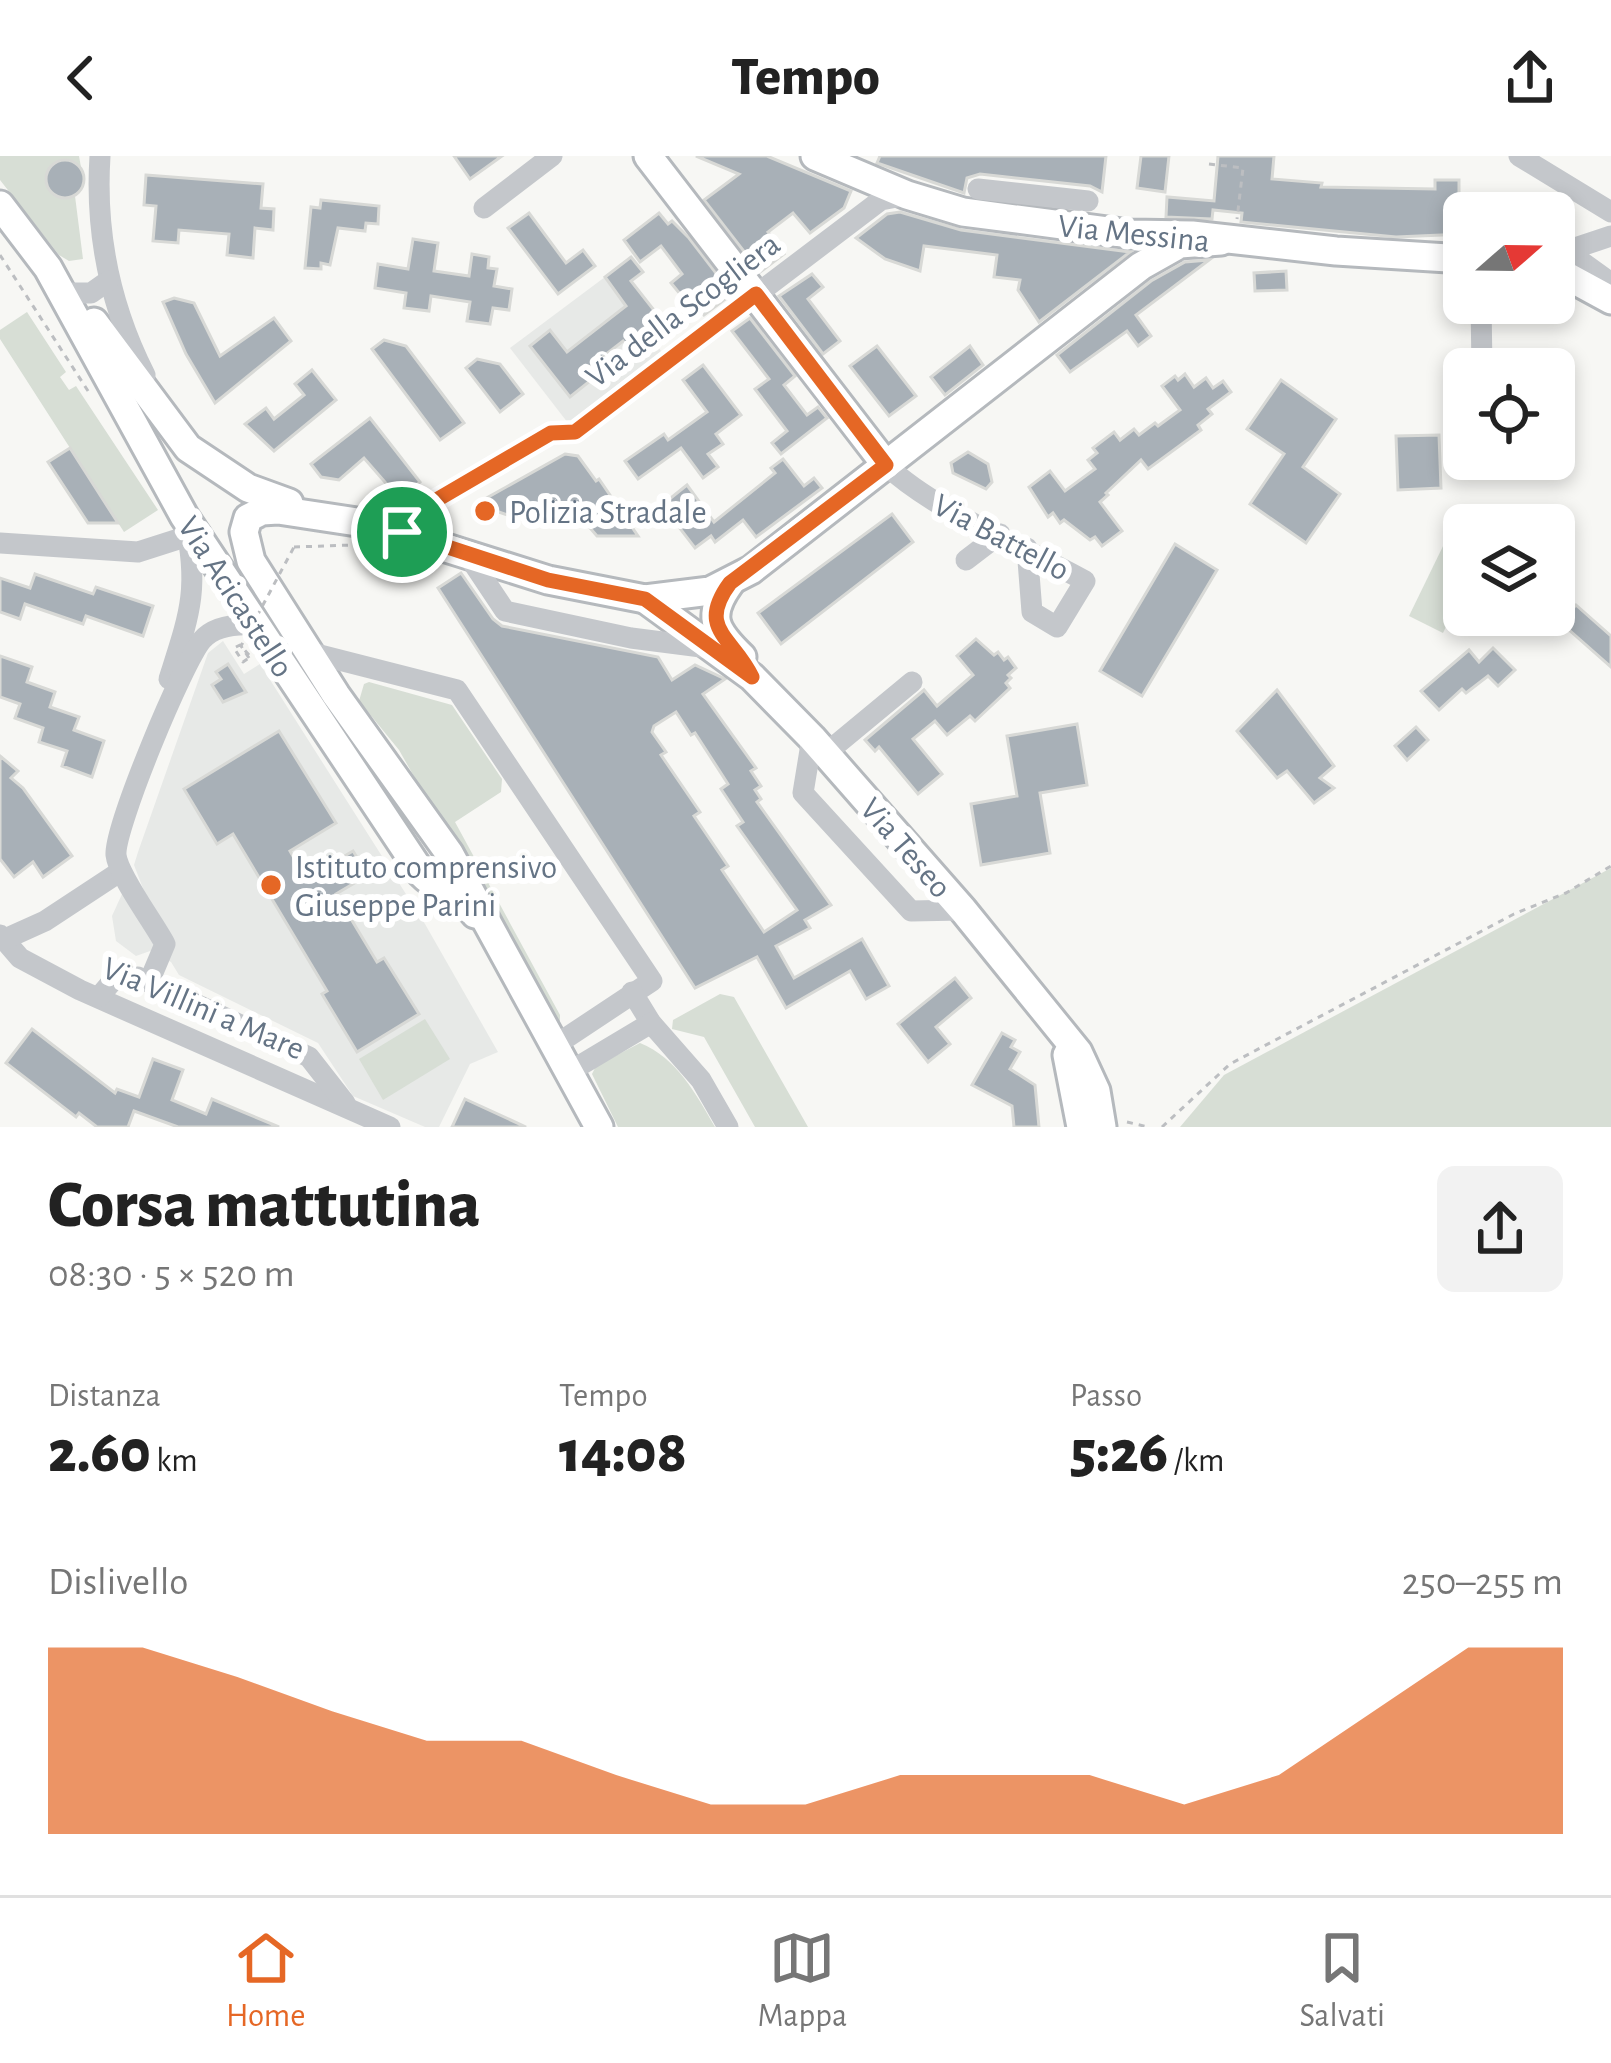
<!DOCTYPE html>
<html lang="it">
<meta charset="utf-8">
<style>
:root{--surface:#fff;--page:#f2f2f2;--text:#222;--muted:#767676;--line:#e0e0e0;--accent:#e56725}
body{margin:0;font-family:"Alegreya Sans",sans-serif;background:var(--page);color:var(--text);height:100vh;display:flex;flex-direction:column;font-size:45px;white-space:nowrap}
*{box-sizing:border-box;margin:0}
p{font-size:39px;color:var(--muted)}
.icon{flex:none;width:66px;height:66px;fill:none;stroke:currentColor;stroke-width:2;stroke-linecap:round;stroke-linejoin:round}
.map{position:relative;height:971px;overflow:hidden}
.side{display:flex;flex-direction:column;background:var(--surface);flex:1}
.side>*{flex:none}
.needle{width:78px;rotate:70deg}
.controls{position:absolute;left:1443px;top:36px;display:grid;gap:24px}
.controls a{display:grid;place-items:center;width:132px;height:132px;border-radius:18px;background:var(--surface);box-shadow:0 6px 18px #0003;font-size:60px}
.pin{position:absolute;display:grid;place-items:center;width:102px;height:102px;color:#fff;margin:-51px;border:6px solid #fff;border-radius:50%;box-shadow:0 3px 12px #0007}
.round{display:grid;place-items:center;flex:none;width:126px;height:126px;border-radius:18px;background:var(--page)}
.summary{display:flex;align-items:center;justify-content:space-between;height:204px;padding:0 48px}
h1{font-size:66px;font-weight:800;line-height:90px}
.metrics{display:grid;grid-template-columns:repeat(3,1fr);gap:18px;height:204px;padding:12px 48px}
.metrics div{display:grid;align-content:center}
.metrics b{font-size:60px;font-weight:800}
.metrics small{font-size:33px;font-weight:400}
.metrics p{font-size:33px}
.chart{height:336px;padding:24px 48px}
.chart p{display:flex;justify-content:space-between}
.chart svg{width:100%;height:216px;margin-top:12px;fill:var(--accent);opacity:.7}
header{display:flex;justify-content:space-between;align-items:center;height:156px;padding:0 48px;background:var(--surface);font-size:54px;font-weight:800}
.menu{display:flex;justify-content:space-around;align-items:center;height:168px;border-top:3px solid var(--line);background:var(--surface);font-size:33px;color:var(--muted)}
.menu a{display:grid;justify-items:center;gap:6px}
.menu .selected{color:var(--accent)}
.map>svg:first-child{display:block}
.built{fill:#e7e9e7}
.green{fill:#d7ded5}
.building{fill:#a8b0b7;stroke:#d8d9d6;stroke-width:3;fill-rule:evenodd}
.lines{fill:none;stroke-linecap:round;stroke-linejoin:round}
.major-casing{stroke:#b5b9bd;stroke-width:33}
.path{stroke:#bcbec1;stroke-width:3;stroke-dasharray:6 6;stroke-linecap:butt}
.minor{stroke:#c4c7cb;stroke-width:21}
.major{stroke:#fff;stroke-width:27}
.path-bridge{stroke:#bcbec1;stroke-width:3;stroke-dasharray:6 6;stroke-linecap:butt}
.route-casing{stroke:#fff;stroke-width:24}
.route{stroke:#e56725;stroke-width:15}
.poi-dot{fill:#e56725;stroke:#fff;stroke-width:4.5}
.labels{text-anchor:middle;stroke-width:12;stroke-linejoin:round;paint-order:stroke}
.street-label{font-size:33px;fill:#657485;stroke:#fff}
.poi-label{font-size:33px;fill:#657485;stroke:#fff;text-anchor:start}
</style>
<header><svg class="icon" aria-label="back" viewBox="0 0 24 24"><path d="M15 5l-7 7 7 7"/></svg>Tempo<svg class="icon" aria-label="share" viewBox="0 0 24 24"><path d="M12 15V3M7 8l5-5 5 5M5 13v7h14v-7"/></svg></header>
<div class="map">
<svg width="1611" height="971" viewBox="0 0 1611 971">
<rect width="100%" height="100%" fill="#f7f7f4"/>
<g class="built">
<path d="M605,121L661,195L568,267L510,192Z"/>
<path d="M223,485L244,518L260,508L425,768L498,896L470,908L439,971H425L353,940L318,887L179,819L171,806L150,795L136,800L116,785L112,760L122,738L144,735L134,709L138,696L208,497Z"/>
</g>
<g class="green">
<path d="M0,0H79L84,28L75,40L83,103L69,105L59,99L0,24Z"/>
<path d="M27,156L66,216L60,221L69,234L76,230L158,354L124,376L0,183V174Z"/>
<path d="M1445,386L1464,395V434L1443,477L1409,460Z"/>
<path d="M369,526L452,549L502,623L501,636L455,666L560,859V869L556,870L399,594L359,545L364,528Z"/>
<path d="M1611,712V971H1180L1224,919Z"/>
<path d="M720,838L734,841L808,971H755L704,881L672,873L673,864Z"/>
<path d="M425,863L450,903L383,944L359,903Z"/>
<path d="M640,887C677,902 696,938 715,971H618L592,918L596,910Z"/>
</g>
<g class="building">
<path d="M454,0H502L470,23Z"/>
<path d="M696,0H767L851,35L844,52L810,77L793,57L768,76L784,98L760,116L704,44L739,18Z"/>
<path d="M880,0H1106L1102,36L1090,30L980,18L967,22L964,37L877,7Z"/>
<path d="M1141,0H1169L1165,36L1137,32Z"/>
<path d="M1218,0H1274L1272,23L1322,27L1321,31L1435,33V24H1459V39L1476,38L1477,57H1464V78L1396,81L1241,66L1242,57L1213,54L1212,63L1166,61L1167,41L1214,45Z"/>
<circle cx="65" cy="23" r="19"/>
<path d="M146,19L263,28L261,52L274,53L273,74L255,72L253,102L227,99L229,78L179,74L178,87L153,85L156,50L144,49Z"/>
<path d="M321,44L379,50L378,68L366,67L365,75L338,72L330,109L321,107V113L305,112L311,51L320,52Z"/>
<path d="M900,56L961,74L1130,96L1039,166L1018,134L1020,124L994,121L997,99L924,90L920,115L885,103L856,82L887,58Z"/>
<path d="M529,57L566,107L583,94L595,110L558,138L508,72Z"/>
<path d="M659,57L668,68L672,65L689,82L732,138L704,159L689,140L685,144L671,127L682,118L661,90L640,106L624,84Z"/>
<path d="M413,83L438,87L434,115L469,120L472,98L489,101L488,112L497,113L494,130L512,133L509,154L493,152L490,168L467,165L470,146L431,140L429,155L404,152L406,137L375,132L378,108L408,113Z"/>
<path d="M631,101L643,116L631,125L664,167L630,194L623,185L583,216L590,225L570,241L530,190L550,174L567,196L626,150L605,121Z"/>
<path d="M1209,104L1136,159L1151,180L1138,190L1127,175L1070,216L1057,199L1151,125L1185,106Z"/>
<path d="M1286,115L1287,134L1255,135L1254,117Z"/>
<path d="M812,118L823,131L808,143L840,185L823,198L779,140Z"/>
<path d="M174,142L194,147L220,200L274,162L291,185L215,247L186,198L163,146Z"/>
<path d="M750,162L795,220L784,229L807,259L818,251L827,262L781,298L772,287L787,275L755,233L769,223L732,175Z"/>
<path d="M384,184L406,190L464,267L440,284L372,193Z"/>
<path d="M877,190L916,240L889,260L850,210Z"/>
<path d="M970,190L983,209L945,239L931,221Z"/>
<path d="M477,203L500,208L523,238L500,256L466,212Z"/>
<path d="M703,209L741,259L716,278L723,288L708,298L718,311L703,322L681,292L638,323L625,305L664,278L668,284L707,256L683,224Z"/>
<path d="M312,214L336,244L274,295L245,268L266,252L274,263L304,239L295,228Z"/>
<path d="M1185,218L1194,231L1206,222L1213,232L1223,225L1231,236L1208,253L1212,258L1198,269L1201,274L1148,313L1141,304L1106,337L1108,339L1100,346L1122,375L1102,390L1095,381L1090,384L1064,364L1060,367L1053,357L1048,361L1029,331L1050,315L1065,335L1095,313L1088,304L1097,297L1093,292L1114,276L1120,284L1134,273L1139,279L1155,267L1158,270L1180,254L1162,230L1175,220L1178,224Z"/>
<path d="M1281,224L1336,263L1303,311L1340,338L1306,387L1250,348L1284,298L1247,273Z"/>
<path d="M370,262L420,326L408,336L391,333L364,302L339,324L321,321L311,308Z"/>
<path d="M1439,279L1441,332L1398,334L1396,280Z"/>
<path d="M70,292L118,367H88L48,306Z"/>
<path d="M968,296L988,308L992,326L986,333L953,317L951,307Z"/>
<path d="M565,298L578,300L596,325L599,323L638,380H597L571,350L555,346L522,364L493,354L487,358L483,344Z"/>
<path d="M783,303L804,330L814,322L822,332L756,381L743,364L715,386L711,380L695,392L662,349L687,329L714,366L775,317L771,312Z"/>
<path d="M892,358L913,386L781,488L758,457Z"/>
<path d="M1175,388L1217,414L1142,540L1100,515Z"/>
<path d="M461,417L493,463L502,470L658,501L672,524L695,509L725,523L703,538L756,612L751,615L761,630L755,634L761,643L757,646L831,749L805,764L810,772L776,790L794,822L862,783L889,830L866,843L850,815L786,852L757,801L695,832L438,432ZM676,556L691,579L695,577L728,628L721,633L743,666L737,670L797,754L764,776L722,714L728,710L694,660L700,656L661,599L666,596L652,576L654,570Z"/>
<path d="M35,418L93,438L96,431L153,450L143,480L86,460L83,468L25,448L20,463L0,456V422L30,432Z"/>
<path d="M1576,449L1611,480V511L1560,466Z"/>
<path d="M976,483L994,499L998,496L1004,504L1008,501L1016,512L1008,519L1011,522L1006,527L1010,532L975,565L970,560L947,579L935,565L913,583L942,618L918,638L879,591L875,595L865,584L924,534L937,550L973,519L957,500Z"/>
<path d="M1493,492L1515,514L1498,530L1488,520L1466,537L1462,533L1439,554L1421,535L1469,494L1479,506Z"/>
<path d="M0,500L32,511L27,526L55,536L50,551L79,561L74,574L104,585L92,621L62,610L67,595L39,586L43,572L15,562L20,548L0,541Z"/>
<path d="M228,508L246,536L223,546L212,529L221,523L216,516Z"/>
<path d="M1277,534L1334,610L1320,622L1334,632L1314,647L1287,615L1277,622L1237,575Z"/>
<path d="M1077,568L1087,629L1040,637L1050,697L981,709L971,648L1017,640L1007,580Z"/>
<path d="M1416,571L1428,584L1407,604L1395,590Z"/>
<path d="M279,575L336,667L290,695L306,723L353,695L368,719L336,738L377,806L384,802L419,858L357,896L322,838L327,835L233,678L217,688L184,633Z"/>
<path d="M0,600L18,615L11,622L23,632L72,700L43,721L33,706L14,721L0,703Z"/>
<path d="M955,822L971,842L936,871L950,888L928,906L898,868Z"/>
<path d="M32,873L115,937L117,933L139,941L153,903L183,914L172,944L206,958L212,943L279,971H178L134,955L128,971H97L79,957L76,961L6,907Z"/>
<path d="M1002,877L1015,884L1011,891L1020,896L1010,913L1035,929L1039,971H1014L1012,950L972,929Z"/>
<path d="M465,943L526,971H452Z"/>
</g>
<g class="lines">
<g class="major-casing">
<g id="major">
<path d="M648,0L886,309"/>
<path d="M815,0L907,39L963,56L1130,78L1192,79L1336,95L1464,103"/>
<path d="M0,49L48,112L184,360L422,718C439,736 460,737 475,758"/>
<path d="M1554,113L1611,144"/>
<path d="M94,166L188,292L248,332L289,347"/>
<path d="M730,427C706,460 714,474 742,501"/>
<path d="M645,443L752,521L812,582L963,754L1078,896L1096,935L1102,971"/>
<path d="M1067,899L1081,971"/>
<path d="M599,971L449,697L336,539L251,405L244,376L248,362L262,355L278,354L370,368L548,424L645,443L710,435L751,414L1141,110L1180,88L1221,85"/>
</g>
</g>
<g class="path">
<path d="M1209,8L1243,12L1237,63"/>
<path d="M0,99L90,238"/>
<path d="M294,391L352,389"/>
<path d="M371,394L379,400L401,403"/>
<path d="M249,499L240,489L234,492L243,506L249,502"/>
<path d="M1127,966L1148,971"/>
<path d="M1162,971L1230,908L1514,758L1566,737L1611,710"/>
</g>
<g class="minor">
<path d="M100,0C95,78 110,150 145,219"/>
<path d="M1519,0L1611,56"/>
<path d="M978,33L1088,45"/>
<path d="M484,52L552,0"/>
<path d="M1564,93L1611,127"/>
<path d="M1554,99L1611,80"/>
<path d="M73,137H91L108,125"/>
<path d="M1481,147L1482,213"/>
<path d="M886,309C933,354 1026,392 1085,425L1057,471L1032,456L1027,392"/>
<path d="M402,377L404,363L552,276H575L881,44L907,39"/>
<path d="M0,387L138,396L188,380"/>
<path d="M467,398L505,455L631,482L709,492"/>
<path d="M966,404L1000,378"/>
<path d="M308,496L457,534L652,825L554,890"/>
<path d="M169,523C189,460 200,433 185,366"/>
<path d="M812,582L803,637L911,755L963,754"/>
<path d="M825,598L912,526"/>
<path d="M0,779L20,802L80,834L390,971"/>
<path d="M3,784L45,765L121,715"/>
<path d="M149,826L165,788C154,767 118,719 116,699C114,672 183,506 202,484C215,469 237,468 254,469"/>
<path d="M632,836L651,867L701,924L728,971"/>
<path d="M99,841L115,822L138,821L309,901L345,947"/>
<path d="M569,916L651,867"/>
</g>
<use href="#major" class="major"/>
<path class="path-bridge" d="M249,502L241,490L294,391"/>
</g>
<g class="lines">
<g class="route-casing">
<path id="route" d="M756,138L886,309L730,427C696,473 733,481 752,521L645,443L548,424L402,376L404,363L551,277L575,276Z"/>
</g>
<use href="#route" class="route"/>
</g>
<g class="poi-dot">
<circle cx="485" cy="355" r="12"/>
<circle cx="271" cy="729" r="12"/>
</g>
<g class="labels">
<g class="street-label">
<text transform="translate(1134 76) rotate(6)" y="12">Via Messina</text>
<text transform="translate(682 153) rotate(-37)" y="12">Via della Scogliera</text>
<text transform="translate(1002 380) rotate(28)" y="12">Via Battello</text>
<text transform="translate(237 440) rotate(57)" y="12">Via Acicastello</text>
<text transform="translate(907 691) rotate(49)" y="12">Via Teseo</text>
<text transform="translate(204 851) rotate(23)" y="12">Via Villini a Mare</text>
</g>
<g class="poi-label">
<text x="509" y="367">Polizia Stradale</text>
<text x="295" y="722">Istituto comprensivo<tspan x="295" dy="38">Giuseppe Parini</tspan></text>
</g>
</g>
</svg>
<div class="controls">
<a><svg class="needle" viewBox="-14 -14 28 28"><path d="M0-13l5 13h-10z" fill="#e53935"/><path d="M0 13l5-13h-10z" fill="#767676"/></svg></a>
<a><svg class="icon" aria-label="locate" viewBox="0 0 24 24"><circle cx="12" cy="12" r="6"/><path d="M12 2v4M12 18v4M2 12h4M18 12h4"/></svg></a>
<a><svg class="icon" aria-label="layers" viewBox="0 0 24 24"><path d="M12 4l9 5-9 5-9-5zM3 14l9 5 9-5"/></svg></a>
</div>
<div class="pin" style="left:402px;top:376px;background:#1e9e55"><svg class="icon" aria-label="arrive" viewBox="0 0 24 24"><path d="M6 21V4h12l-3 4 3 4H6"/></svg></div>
</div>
<section class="side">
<div class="summary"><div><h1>Corsa mattutina</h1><p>08:30 · 5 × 520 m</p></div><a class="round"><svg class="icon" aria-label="share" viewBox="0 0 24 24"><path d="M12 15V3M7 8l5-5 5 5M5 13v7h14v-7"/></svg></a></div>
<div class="metrics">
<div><p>Distanza</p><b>2.60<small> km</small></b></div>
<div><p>Tempo</p><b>14:08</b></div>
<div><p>Passo</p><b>5:26<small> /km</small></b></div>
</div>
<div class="chart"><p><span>Dislivello</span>250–255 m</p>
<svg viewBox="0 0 160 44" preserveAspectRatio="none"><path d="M0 44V6L10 6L20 12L30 19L40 25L50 25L60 32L70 38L80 38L90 32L100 32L110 32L120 38L130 32L140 19L150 6L160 6V44z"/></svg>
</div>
</section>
<nav class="menu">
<a class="selected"><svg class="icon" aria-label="home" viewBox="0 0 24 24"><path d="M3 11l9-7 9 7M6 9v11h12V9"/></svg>Home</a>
<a><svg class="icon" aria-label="map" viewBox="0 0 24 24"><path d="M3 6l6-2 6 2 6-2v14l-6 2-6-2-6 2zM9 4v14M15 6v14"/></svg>Mappa</a>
<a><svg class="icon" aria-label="saved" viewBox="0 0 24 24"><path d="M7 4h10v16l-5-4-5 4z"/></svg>Salvati</a>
</nav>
